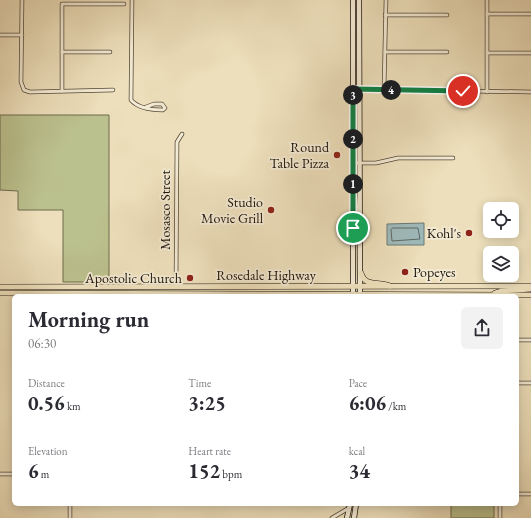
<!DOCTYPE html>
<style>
:root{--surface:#fff;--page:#f2f2f3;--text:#2b2b33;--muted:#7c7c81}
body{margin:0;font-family:"EB Garamond",serif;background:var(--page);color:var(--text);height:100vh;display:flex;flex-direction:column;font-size:15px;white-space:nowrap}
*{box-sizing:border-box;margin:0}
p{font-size:13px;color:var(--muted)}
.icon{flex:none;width:22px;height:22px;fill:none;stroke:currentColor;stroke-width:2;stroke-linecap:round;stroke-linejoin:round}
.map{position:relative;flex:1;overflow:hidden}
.drawer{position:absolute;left:12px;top:294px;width:507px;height:212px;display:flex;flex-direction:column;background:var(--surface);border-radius:6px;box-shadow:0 2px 10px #0003}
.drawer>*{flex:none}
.fabs{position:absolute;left:483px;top:202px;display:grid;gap:8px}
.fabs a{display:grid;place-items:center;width:36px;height:36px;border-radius:6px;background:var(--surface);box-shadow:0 2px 10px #0003;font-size:20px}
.pin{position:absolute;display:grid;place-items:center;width:34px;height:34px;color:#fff;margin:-17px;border:2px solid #fff;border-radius:50%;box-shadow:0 1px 4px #0007}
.km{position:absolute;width:20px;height:20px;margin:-10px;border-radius:50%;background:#222;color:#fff;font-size:11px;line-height:20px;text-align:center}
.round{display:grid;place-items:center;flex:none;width:42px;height:42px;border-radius:6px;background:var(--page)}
.head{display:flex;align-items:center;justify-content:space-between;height:68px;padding:0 16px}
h1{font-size:22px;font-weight:700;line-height:30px}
.figures{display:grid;grid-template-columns:repeat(3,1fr);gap:6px;height:68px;padding:4px 16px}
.figures div{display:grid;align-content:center}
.figures b{font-size:20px;font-weight:700}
.figures small{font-size:11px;font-weight:400}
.figures p{font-size:11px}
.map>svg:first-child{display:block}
.green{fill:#bbc18e;stroke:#6c6a4d}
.water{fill:#9ebabb;stroke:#6a7875}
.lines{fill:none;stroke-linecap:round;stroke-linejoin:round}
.shore{stroke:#5e6764;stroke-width:1}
.street-casing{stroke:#514738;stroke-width:4.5}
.secondary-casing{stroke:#1d140c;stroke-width:6}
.primary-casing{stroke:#1d140c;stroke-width:6}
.street{stroke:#f3ead3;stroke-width:3}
.secondary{stroke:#f3ead3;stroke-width:4.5}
.primary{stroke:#eddfbb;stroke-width:5}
.route-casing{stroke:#fff;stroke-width:8}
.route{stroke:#0b8043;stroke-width:5}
.poi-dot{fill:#8f2418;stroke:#f3ead3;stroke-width:1.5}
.labels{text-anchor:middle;stroke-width:3.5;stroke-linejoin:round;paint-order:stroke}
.poi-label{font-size:14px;fill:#1d140c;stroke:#f3ead3;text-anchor:end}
.street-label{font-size:14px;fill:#1d140c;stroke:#f3ead3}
</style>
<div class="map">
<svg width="531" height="518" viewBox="0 0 531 518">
<rect width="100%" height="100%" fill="#eddfbb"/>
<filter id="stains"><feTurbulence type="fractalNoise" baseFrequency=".005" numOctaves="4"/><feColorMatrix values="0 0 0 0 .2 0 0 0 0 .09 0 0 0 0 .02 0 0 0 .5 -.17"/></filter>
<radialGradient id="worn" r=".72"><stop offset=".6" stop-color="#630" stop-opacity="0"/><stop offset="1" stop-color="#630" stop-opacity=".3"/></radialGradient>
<g class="green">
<path d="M0,115H109V282H63V210H18V191L0,190Z"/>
<rect x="451" y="504" width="43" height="14"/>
</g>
<path class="water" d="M424,223V245H387V224Z"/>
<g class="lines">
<path class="shore" d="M393,228H418L420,239L392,241L391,230Z"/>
<g class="street-casing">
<g id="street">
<path d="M22,0L21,82L24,90L30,92L113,90"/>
<path d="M132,0L131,100C138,108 153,110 163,110L165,108L162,104H154L146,107"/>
<path d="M487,0V92"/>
<path d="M487,14H531"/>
<path d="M385,15H447"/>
<path d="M0,35H22"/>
<path d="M62,52H110"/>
<path d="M385,52H447"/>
<path d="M487,53H531"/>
<path d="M353,89L531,92"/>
<path d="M384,90L386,0"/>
<path d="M62,91V4H124"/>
<path d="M353,163H376L398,158H453"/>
<path d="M176,287L177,142L182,134"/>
<path d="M517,340H531"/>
<path d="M517,383H531"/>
<path d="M0,474H14"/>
<path d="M517,494H531"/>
<path d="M70,518V504"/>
<path d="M332,518L349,508"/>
<path d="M500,518V504"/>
</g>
</g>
<g class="secondary-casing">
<g id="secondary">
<path d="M353,0V296"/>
<path d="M359,0L360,296"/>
<path d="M354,193C357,202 354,212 359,220"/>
<path d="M347,518L350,504"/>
<path d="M354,518L356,504"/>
</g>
</g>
<g class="primary-casing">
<g id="primary">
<path d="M361,273C365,287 377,281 390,286"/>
<path d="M0,287L531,286"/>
<path d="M0,293L531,295"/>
<path d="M495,293L501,291L531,289"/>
</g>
</g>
<use href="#street" class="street"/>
<use href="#secondary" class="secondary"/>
<use href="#primary" class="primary"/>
</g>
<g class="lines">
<g class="route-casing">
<path id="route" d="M353,228V89L463,91"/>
</g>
<use href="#route" class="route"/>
</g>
<g class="poi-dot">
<circle cx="337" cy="155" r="4"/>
<circle cx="271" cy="210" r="4"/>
<circle cx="469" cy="233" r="4"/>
<circle cx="405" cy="272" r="4"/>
<circle cx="190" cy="278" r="4"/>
</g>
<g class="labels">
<g class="poi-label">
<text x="329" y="152">Round<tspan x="329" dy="16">Table Pizza</tspan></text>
<text x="263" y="207">Studio<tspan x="263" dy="16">Movie Grill</tspan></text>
<text x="461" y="238">Kohl's</text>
<text x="413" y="277" text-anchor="start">Popeyes</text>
<text x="182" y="283">Apostolic Church</text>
</g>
<g class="street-label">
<text transform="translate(165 210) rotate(-90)" y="5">Mosasco Street</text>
<text x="266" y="280">Rosedale Highway</text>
</g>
</g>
<rect width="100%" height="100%" filter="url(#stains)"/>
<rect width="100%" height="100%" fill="url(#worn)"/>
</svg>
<div class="fabs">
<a><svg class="icon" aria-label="locate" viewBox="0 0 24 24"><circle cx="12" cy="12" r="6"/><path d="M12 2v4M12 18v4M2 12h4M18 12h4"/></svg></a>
<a><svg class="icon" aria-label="layers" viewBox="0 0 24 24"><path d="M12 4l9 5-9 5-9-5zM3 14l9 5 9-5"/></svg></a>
</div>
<div class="pin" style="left:353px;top:228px;background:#1e9e55"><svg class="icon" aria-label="arrive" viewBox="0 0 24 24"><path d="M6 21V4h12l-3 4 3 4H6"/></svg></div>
<div class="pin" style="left:463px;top:91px;background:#d93025"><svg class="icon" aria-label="check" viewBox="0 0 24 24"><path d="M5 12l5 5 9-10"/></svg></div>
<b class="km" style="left:353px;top:184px">1</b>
<b class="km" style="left:353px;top:139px">2</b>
<b class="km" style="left:353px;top:95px">3</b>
<b class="km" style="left:391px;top:90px">4</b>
<section class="drawer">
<div class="head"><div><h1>Morning run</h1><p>06:30</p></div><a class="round"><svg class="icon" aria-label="share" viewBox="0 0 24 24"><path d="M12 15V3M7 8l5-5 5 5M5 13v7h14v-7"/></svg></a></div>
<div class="figures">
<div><p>Distance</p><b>0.56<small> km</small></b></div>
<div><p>Time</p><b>3:25</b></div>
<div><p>Pace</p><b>6:06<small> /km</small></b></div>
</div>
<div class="figures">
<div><p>Elevation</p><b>6<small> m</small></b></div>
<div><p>Heart rate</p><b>152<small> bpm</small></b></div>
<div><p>kcal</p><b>34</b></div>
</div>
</section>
</div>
